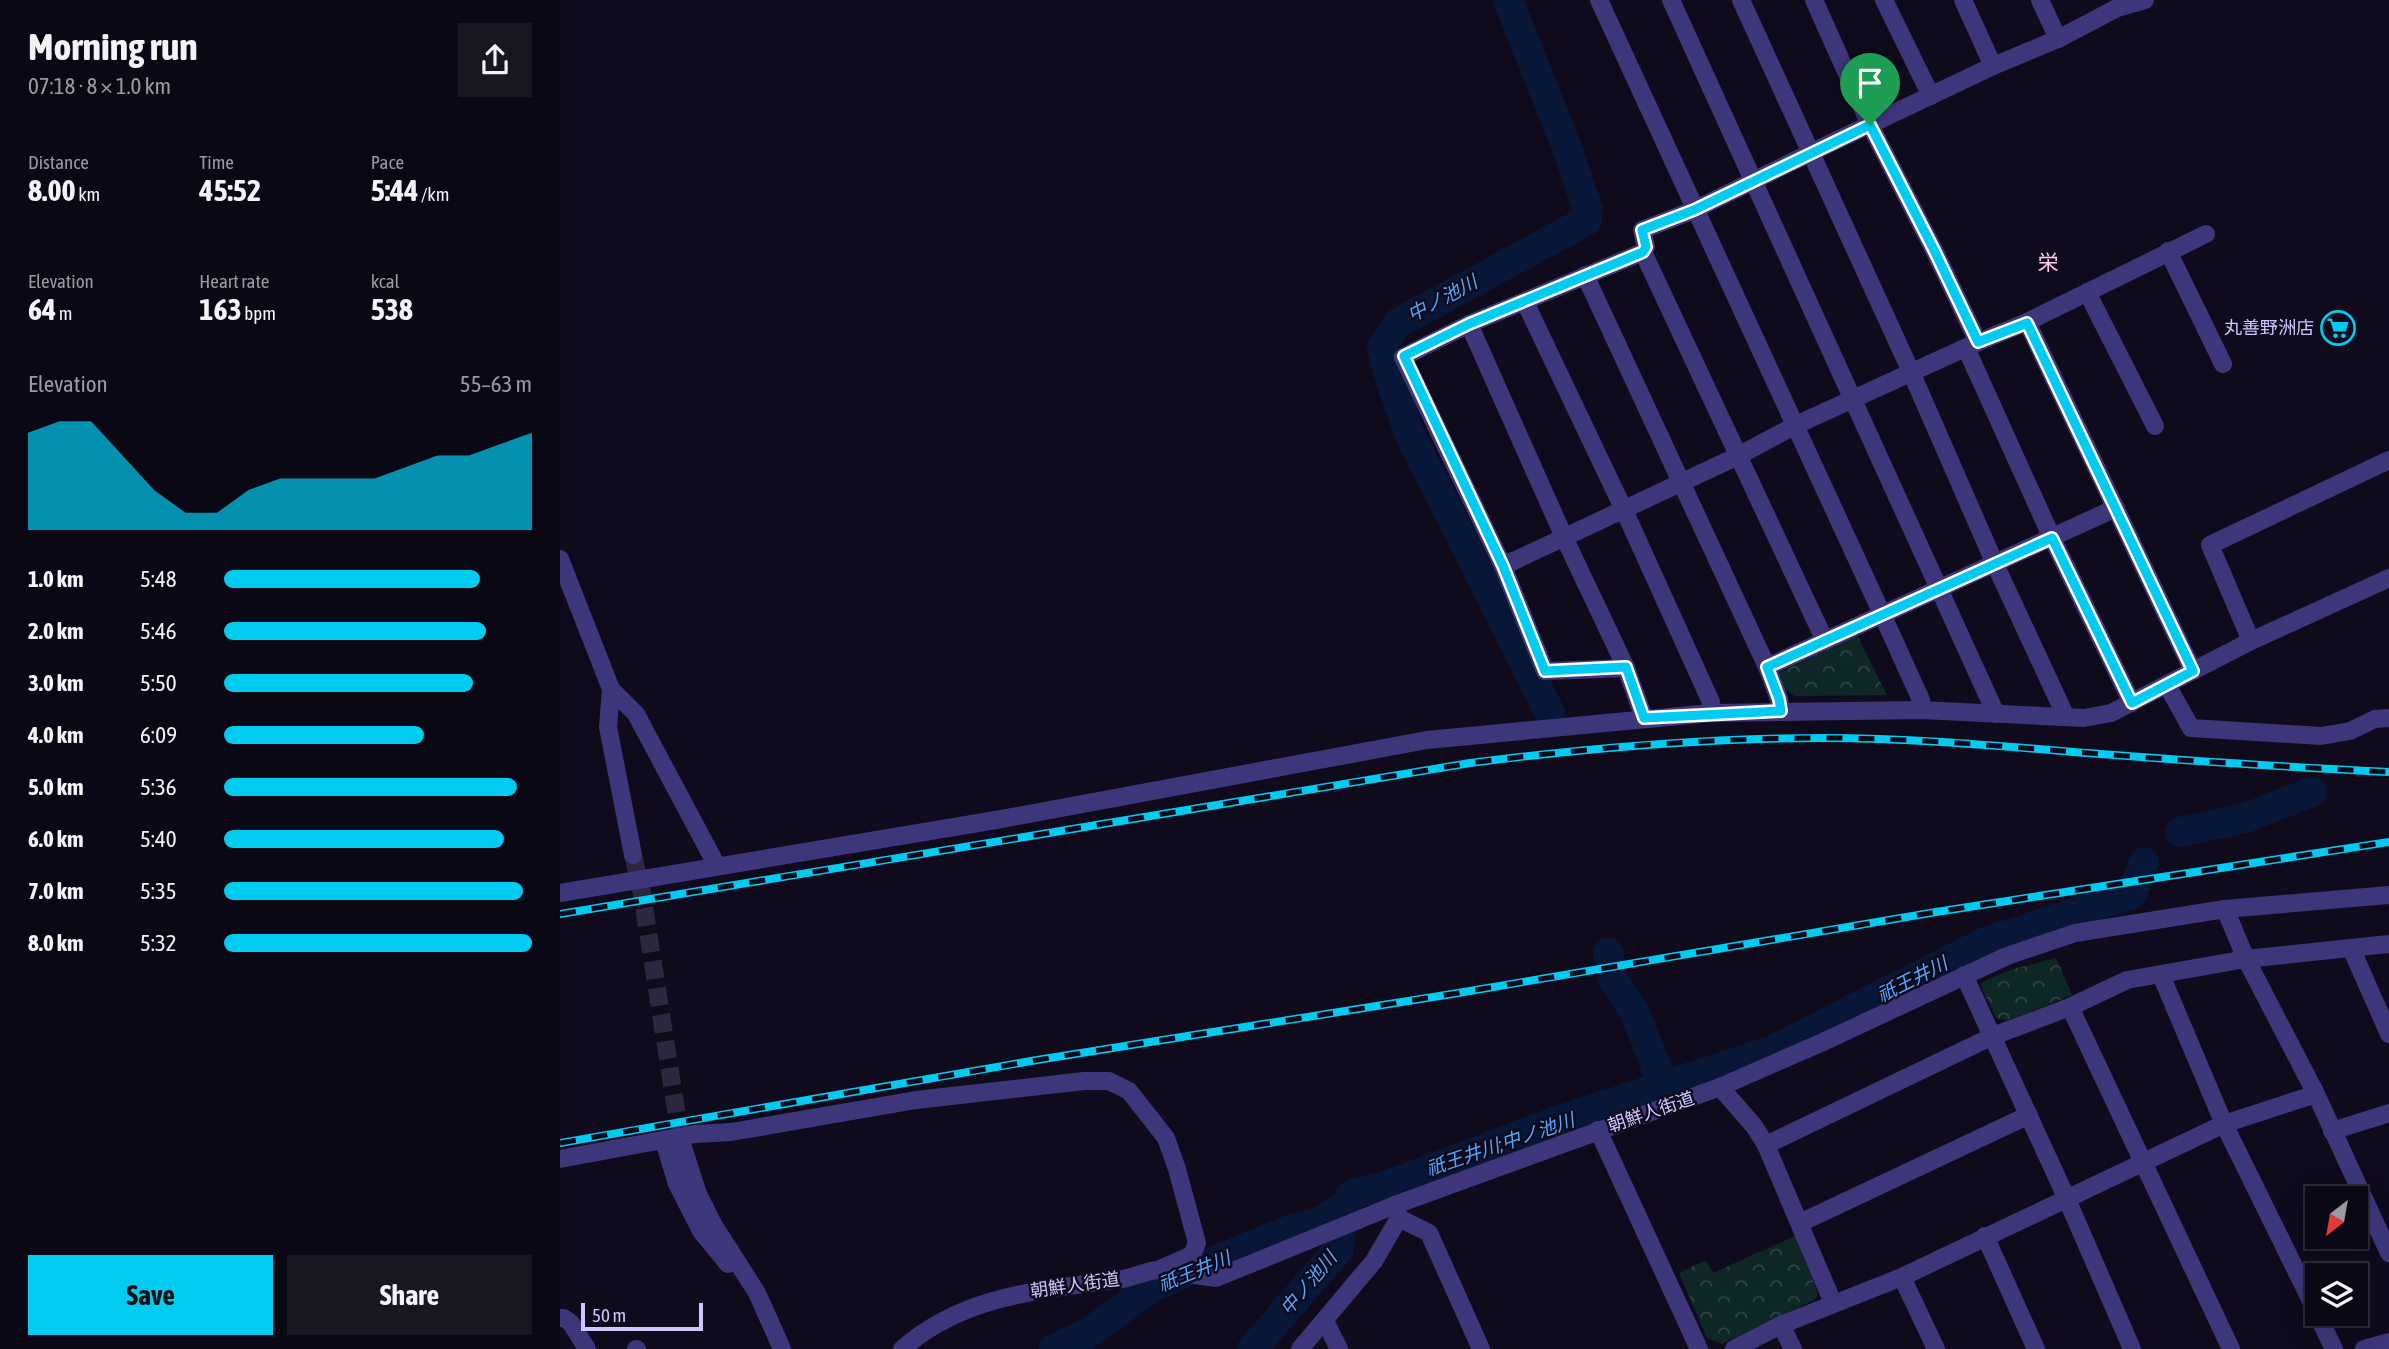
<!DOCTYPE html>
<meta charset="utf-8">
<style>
:root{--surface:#0b0815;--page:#191622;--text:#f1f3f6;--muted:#9a9aa0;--line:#2b2934;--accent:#01cbf1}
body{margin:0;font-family:"Asap Condensed","Noto Sans JP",sans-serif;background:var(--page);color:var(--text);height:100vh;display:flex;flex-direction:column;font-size:26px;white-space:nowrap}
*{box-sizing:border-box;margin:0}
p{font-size:23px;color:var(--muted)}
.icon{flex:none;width:38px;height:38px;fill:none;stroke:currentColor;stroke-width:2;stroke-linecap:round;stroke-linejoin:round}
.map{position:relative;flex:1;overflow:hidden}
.side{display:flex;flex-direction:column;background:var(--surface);width:560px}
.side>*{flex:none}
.needle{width:46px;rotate:211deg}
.controls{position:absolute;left:1745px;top:1186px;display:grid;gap:14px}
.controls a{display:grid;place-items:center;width:63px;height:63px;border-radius:0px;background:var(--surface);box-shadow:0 7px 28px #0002,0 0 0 2px var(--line);font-size:35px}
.scale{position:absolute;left:21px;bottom:18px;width:122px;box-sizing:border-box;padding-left:7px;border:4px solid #d0c7ff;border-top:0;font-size:19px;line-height:24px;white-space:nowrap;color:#d0c7ff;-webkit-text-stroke:5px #0f0b1c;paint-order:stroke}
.pin{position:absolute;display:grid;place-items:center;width:60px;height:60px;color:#fff;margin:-72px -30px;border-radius:50% 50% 50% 0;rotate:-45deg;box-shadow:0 0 7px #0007}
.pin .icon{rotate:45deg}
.round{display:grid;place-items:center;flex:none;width:74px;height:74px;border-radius:0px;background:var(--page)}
.head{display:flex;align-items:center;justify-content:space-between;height:119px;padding:0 28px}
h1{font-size:38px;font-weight:700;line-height:52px}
.figures{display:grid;grid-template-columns:repeat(3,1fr);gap:10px;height:119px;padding:7px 28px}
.figures div{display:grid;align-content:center}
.figures b{font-size:30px;font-weight:700}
.figures small{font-size:19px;font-weight:400}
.figures p{font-size:19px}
.chart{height:196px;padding:14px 28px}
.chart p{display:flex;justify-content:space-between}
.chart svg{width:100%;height:126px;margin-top:7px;fill:var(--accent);opacity:.7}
.cta{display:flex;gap:14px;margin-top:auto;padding:14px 28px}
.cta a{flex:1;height:80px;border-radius:0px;background:var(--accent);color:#111;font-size:28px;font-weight:700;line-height:80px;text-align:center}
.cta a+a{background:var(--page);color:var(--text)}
ul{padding:0 28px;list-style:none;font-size:23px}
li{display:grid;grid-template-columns:112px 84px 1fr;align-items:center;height:52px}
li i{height:18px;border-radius:9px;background:var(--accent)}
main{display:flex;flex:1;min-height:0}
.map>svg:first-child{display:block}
.park{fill:url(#park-crowns)}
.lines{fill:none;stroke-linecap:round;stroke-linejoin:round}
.river{stroke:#081738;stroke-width:30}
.minor-tunnel{stroke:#2c273e;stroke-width:18;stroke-dasharray:18 9;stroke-linecap:butt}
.minor{stroke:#3d367b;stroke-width:18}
.tertiary{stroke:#3d367b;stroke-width:18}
.rail-casing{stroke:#01cbf1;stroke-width:8}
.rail{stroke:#0f0b1c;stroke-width:5;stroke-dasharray:16;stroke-linecap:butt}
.route-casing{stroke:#fff;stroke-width:14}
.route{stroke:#01cbf1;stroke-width:9}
.labels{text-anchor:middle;stroke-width:5;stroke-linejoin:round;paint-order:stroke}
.poi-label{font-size:18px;fill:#d0c7ff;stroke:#0f0b1c;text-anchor:end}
.street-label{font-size:18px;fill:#d0c7ff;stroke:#0f0b1c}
.water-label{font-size:19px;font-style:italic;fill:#55a6fe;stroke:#0f0b1c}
.quarter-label{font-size:21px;fill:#ffc9e8;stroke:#0f0b1c}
</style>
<main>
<section class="side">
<div class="head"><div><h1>Morning run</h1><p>07:18 · 8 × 1.0 km</p></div><a class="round"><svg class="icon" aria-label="share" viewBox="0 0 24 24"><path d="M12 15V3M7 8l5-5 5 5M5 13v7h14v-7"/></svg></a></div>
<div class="figures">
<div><p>Distance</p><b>8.00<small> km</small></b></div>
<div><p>Time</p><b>45:52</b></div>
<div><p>Pace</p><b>5:44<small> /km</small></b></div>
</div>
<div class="figures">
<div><p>Elevation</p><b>64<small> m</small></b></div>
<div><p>Heart rate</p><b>163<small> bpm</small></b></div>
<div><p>kcal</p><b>538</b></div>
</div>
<div class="chart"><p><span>Elevation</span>55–63 m</p>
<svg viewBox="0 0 160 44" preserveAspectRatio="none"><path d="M0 44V10L10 6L20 6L30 18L40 30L50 38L60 38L70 30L80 26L90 26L100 26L110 26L120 22L130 18L140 18L150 14L160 10V44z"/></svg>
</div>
<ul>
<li><b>1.0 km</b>5:48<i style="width:83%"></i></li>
<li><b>2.0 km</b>5:46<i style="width:85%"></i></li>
<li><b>3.0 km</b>5:50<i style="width:81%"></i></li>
<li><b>4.0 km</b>6:09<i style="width:65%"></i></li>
<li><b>5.0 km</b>5:36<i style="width:95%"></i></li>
<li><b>6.0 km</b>5:40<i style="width:91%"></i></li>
<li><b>7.0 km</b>5:35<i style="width:97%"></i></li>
<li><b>8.0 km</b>5:32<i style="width:100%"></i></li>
</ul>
<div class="cta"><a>Save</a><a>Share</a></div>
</section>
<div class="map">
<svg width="1829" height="1349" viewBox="0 0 1829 1349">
<defs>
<pattern id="park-crowns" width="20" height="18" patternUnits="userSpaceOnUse" patternTransform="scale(1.75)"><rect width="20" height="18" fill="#0e2626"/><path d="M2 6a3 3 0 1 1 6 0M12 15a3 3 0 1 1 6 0" fill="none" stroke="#304447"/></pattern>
</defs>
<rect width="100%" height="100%" fill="#0f0b1c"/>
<g class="park">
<path d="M1297,635L1327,695L1235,696L1224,689L1218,673Z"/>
<path d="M1496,958L1512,995L1447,1021L1436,1018L1421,987L1422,982L1450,970Z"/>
<path d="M1235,1236L1258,1293L1256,1299L1162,1344L1147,1338L1119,1273L1146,1260L1153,1273Z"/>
</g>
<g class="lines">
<g class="river">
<path d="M948,0L1007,148L1028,210L1026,221L838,323L822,348L829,375L849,433L990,713"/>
<path d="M1620,832L1685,818L1752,792"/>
<path d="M1048,953L1052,977L1075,1013L1104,1088"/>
<path d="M494,1349L530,1332L592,1287L732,1229L759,1222L783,1207L793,1194L828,1185L997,1121L1213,1050L1423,943L1572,894L1584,862"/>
<path d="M692,1349L779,1249L783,1207"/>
</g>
<path class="minor-tunnel" d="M73,855L82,894L121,1141"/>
<g class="minor">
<path d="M1039,0L1323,616L1361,700L1362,710"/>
<path d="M1111,0L1436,714"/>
<path d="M1181,0L1352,374L1435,564L1506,717"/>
<path d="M1254,0L1310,125L1374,250L1418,342"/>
<path d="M1324,0L1371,96"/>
<path d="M1403,0L1433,66"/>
<path d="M1480,0L1498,39"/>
<path d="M1608,251L1663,364"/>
<path d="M1025,275L1207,667L1219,699L1221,711"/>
<path d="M1527,292L1595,426"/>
<path d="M965,302L1064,510L1151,702V713"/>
<path d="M1467,322L1633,671"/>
<path d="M909,324L1004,537L1066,668L1084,718"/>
<path d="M1406,348L1492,538L1572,703"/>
<path d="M943,566L1178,456L1236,425L1418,342L1467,322L1646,234"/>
<path d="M1265,641L1083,252L1086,247L1082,230L1134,210L1252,152L1433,66L1498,39L1557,8L1585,0"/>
<path d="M1691,641L1650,545L1829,460"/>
<path d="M1207,667L1556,508"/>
<path d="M1066,668L985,671L943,566L843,357L909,324L1083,252"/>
<path d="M1607,685L1631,728L1761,736L1790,731L1815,719L1829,718"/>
<path d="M51,689L76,714L157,866"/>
<path d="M1665,909L1686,959L1756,1094L1829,1253"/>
<path d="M1791,948L1829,1034"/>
<path d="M1404,975L1506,1197L1572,1349"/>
<path d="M1601,975L1664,1124L1757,1313"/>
<path d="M1510,1007L1671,1349"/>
<path d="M1160,1087L1194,1126L1206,1145L1273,1303"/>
<path d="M1038,1130L1139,1349"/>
<path d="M1772,1131L1829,1113"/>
<path d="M104,1141L117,1184L141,1231L168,1264"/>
<path d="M121,1141L138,1194L153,1224L197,1293L222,1349"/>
<path d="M1206,1145L1433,1036L1510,1007L1567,980L1686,959L1829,944"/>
<path d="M0,1159L135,1134L171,1132L356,1100L524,1081H549L569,1091L606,1138L617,1169L637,1243L632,1255L600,1269"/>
<path d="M835,1205L839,1218L869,1233L921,1349"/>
<path d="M1240,1223L1469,1115"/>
<path d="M1425,1236L1476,1349"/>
<path d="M1342,1277L1376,1349"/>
<path d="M1757,1314L1774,1349"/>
<path d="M0,1318H4L11,1323L27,1349"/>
<path d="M765,1321L779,1349"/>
<path d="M1221,1325L1233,1349"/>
<path d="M76,1349H77"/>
<path d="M342,1349C405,1294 483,1290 562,1279C574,1277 586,1271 598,1270C610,1269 640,1277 656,1278L835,1205L1160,1087L1263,1042L1447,956L1515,933L1665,909L1829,895"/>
<path d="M740,1349L814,1261L839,1218"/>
<path d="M1174,1349L1221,1325L1342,1277L1664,1124L1756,1094"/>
<path d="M1804,1349L1829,1342"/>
</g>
<g class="tertiary">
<path d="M0,559L51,689L48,727L73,855"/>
<path d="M0,893L436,820L867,740L1151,713L1362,710L1524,718L1551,713L1691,641L1829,578"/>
</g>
<g class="rail-casing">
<g id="rail">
<path d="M0,914L910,763C1028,748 1145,738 1264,738C1352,738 1440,746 1528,753C1628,761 1729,767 1829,772"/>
<path d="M0,1143L477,1060L892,994L1376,912L1829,842"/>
</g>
</g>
<use href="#rail" class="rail"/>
</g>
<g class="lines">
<g class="route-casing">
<path id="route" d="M1310,125L1374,250L1418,342L1467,323L1633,671L1572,703L1492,538L1207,667L1219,699L1221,711L1084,718L1066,667L985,671L943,566L844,356L909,324L1083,252L1086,247L1082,230L1134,210Z"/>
</g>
<use href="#route" class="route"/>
</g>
<defs>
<g id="supermarket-ring" transform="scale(1.75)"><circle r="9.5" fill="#0f0b1c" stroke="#01cbf1" stroke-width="1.5"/><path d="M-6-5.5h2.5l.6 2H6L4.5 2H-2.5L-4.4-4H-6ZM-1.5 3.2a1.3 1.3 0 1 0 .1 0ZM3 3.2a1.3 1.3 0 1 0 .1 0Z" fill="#01cbf1"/></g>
</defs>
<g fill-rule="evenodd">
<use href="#supermarket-ring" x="1778" y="328"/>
</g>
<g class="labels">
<g class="poi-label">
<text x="1754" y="334">丸善野洲店</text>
</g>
<g class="street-label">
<text transform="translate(1091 1112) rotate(-19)" y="6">朝鮮人街道</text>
<text transform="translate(515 1285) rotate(-8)" y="6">朝鮮人街道</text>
</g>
<g class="water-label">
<text transform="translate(882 298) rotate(-28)" y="7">中ノ池川</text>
<text transform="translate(1352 979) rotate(-27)" y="7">祇王井川</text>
<text transform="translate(940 1144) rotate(-19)" y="7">祇王井川;中ノ池川</text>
<text transform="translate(634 1271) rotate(-22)" y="7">祇王井川</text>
<text transform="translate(748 1283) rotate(-50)" y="7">中ノ池川</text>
</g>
<g class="quarter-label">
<text x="1488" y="270">栄</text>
</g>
</g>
</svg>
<div class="controls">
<a><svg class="needle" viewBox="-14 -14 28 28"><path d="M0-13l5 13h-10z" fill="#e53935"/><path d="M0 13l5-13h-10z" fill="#9a9aa0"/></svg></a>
<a><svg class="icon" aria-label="layers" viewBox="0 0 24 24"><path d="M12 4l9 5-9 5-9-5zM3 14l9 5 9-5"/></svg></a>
</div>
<div class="scale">50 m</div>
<div class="pin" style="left:1310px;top:125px;background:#1e9e55"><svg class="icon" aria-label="arrive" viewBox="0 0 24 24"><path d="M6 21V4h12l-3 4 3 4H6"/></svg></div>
</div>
</main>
